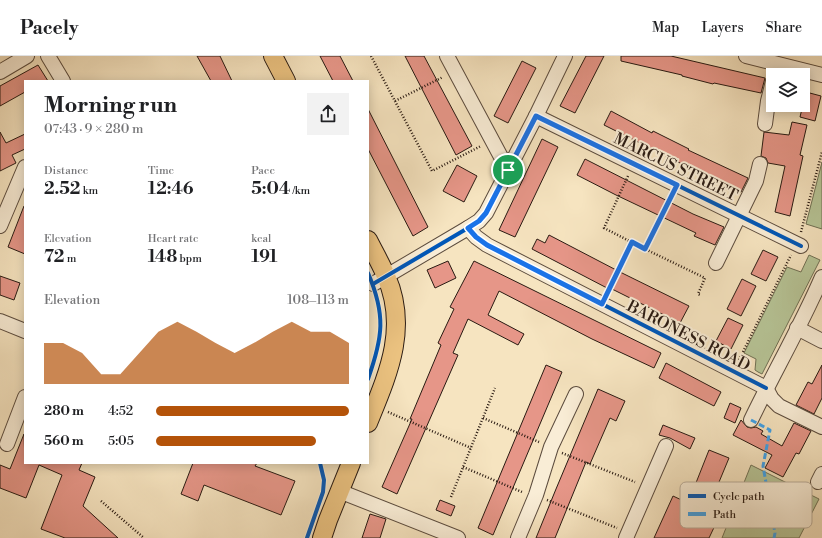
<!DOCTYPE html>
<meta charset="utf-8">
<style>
:root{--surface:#fff;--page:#f2f2f2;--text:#202124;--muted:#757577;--line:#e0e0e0;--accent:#b45309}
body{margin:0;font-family:"Libre Bodoni",serif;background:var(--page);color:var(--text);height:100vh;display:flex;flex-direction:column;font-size:15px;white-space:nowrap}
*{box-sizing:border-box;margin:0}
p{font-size:13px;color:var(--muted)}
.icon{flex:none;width:22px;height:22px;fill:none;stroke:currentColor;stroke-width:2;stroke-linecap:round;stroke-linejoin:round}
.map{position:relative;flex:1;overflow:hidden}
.details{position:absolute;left:24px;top:24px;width:345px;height:384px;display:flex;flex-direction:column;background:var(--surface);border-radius:0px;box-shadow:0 2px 10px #0003}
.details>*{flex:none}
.fabs{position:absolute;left:766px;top:12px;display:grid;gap:8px}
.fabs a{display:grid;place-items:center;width:44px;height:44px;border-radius:0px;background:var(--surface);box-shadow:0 2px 10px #0003;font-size:20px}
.pin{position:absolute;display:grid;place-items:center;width:34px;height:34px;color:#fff;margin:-17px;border:2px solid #fff;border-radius:50%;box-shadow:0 1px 4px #0007}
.round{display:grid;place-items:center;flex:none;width:42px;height:42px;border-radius:0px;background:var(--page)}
.headline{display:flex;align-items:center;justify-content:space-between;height:68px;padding:0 20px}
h1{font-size:22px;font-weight:800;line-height:30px}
.stats{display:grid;grid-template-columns:repeat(3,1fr);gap:6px;height:68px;padding:4px 20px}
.stats div{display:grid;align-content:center}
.stats b{font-size:17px;font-weight:800}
.stats small{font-size:11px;font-weight:400}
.stats p{font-size:11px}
.chart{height:112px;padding:8px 20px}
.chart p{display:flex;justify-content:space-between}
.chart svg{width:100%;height:72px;margin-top:4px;fill:var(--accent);opacity:.7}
ul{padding:0 20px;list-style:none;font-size:13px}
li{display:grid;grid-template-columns:64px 48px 1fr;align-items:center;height:30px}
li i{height:10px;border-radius:5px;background:var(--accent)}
header{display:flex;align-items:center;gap:24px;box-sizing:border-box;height:56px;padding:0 20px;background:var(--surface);border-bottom:1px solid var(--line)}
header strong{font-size:19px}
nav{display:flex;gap:22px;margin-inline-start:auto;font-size:14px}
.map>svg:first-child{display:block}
.green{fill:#b7c597;stroke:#707054}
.building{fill:#e69688;stroke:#291a12}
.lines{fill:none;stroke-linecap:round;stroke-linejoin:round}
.minor-casing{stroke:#5c4c3e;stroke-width:16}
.major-casing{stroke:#291a12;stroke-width:20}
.path{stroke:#291a12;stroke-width:2.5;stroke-dasharray:1 2;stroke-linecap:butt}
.minor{stroke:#f9edd6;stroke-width:14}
.major{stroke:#ebc280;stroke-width:18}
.quiet{stroke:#3ea2ea;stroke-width:3;stroke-dasharray:6 3;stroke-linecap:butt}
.cycleway-casing{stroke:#f9edd6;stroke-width:6}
.cycleway{stroke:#0057b8;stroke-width:4}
.route-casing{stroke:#fff;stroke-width:8}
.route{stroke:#1a73e8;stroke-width:5}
.labels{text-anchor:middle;stroke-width:4;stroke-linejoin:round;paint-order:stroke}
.street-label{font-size:16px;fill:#291a12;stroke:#f9edd6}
.key{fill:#f9edd6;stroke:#bbae9b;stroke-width:1}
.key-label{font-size:11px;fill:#291a12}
</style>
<header>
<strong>Pacely</strong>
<nav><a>Map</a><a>Layers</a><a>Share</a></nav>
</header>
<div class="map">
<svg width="822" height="482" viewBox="0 0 822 482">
<rect width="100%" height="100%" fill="#f6e4c0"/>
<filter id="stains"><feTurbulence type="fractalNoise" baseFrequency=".005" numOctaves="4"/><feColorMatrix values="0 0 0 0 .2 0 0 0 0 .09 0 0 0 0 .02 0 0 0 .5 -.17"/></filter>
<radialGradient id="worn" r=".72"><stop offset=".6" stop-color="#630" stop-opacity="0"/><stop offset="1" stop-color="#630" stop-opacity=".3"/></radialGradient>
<g class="green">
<path d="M822,106V173L806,168Z"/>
<path d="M809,199L820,204L762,318L758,316L755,314L756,303L744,297L787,211L801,216Z"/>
<path d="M751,409L819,443L799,482H722Z"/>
</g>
<g class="building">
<path d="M197,0H220L232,25H211Z"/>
<path d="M320,0H340L353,25H333Z"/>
<path d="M405,0H424L472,90L456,99Z"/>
<path d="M586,0H604L575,57L560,50Z"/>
<path d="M621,0H671L765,22L761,37L714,27L713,28L682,20V19L621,5Z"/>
<path d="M522,5L536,12L508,67L494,60Z"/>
<path d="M38,9L48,25H25V36L0,50V30Z"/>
<path d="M806,36L821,40L815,65L800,61Z"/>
<path d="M368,53L428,171L413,180L368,93Z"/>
<path d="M611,55L652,77L653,75L689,93L688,94L748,122L741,136L687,112L688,111L604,69Z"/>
<path d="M792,66L807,69L800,99L803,100L790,160L775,156L785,110L768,107L766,102L761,100L764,76L789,79Z"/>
<path d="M0,76L6,87L25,78V93L12,99L16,107L0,115Z"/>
<path d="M542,83L558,91L515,181L499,174Z"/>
<path d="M585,103L693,158L724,171L715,189L694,180L696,177L616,139L577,119Z"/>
<path d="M457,109L477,120L464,146L443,135Z"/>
<path d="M24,150H25V198L8,191Z"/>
<path d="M549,179L620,216L689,250L680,267L608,231L607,232L532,193L537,183L545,187Z"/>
<path d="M763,194L778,201L766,225L751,218Z"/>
<path d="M448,205L456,222L435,232L427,214Z"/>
<path d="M474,205L661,297L654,312L592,283L499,235L488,259L524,278L518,289L468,263L453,297L458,299L397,438L382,431L412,363H410L441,289L438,287L454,253L450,251Z"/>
<path d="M0,220L20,227L14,244L0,239Z"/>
<path d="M742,223L756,230L741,260L727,253Z"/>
<path d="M728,262L743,269L731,293L716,285Z"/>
<path d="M666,307L721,336L714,350L659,322Z"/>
<path d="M546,309L562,316L493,479L478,472Z"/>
<path d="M822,309V342L814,358L796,349L808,326L812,328Z"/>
<path d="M598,333L625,345L616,365L610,362L590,408L586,406L555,482H536L556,433Z"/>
<path d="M730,347L741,352L735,367L724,362Z"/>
<path d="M741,364L747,371L751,372L756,371L763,375L761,378L782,390L794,367L811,375L799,398L796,397L783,421L765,412L772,399L733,379Z"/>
<path d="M663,369L695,382L690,393L670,382L659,379Z"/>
<path d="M24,378L25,407H82L79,414L95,421L83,450L118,482H65L41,473L62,419L39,409L26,442L0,432V409L10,413Z"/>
<path d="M709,394L729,402L707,455L719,461L709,482H654L673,440L688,447Z"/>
<path d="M193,407H257L255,410L295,425L281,459L204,429L198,445L181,438Z"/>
<path d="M440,444L455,450L451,460L436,454Z"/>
<path d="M370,458L386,463L380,482H362Z"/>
</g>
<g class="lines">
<g class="minor-casing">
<g id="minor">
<path d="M48,0L63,25"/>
<path d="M447,0L508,114"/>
<path d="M746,0L822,19"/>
<path d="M0,16L27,0"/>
<path d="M536,60L801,190"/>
<path d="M765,68L768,45L773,25"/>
<path d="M0,170L25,111"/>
<path d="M468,172L479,165L486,157L536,60L565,0"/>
<path d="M716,207L756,125L760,108"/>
<path d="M373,228L468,172L476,181L487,189L766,332L772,343L779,350L822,371"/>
<path d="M0,265L25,275"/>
<path d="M797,272L822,285"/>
<path d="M751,364C774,316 801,270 822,221"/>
<path d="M7,388L25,341"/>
<path d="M818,426L822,418"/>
<path d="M339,435L458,482"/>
<path d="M518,482L536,439L551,391L576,338"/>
<path d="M626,482L666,390"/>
</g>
</g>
<g class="major-casing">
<g id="major">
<path d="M273,0L286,25"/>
<path d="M368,184C374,196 381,208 386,220C409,272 388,318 368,367"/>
<path d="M322,482L328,464L351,407"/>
</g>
</g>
<g class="path">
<path d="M371,0L432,115L481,90"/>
<path d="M395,45L443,21"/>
<path d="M628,120L604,172L645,193"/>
<path d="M671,140L645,193L705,222L698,238L700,239"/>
<path d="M801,176L822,96"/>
<path d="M608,236L632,186"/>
<path d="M739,304L791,199"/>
<path d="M388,356L471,392"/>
<path d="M483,362L539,386"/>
<path d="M562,397L635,426"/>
<path d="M463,411L522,436"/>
<path d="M451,441L495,332"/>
<path d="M547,444L617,472"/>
<path d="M101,445L144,482"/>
</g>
<use href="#minor" class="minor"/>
<use href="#major" class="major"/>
<path class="quiet" d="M751,364L770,374L763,410L775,477L774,482"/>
<g class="cycleway-casing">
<g id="cycleway">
<path d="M536,60L801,190"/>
<path d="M368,217C386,259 383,281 368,323"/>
<path d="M373,228L468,172L476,181L487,189L766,332"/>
<path d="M307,482L323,436L324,424L320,407"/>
</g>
</g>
<use href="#cycleway" class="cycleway"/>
</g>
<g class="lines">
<g class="route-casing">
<path id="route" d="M536,60L677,129L645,193L632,186L602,248L487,189L476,181L468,172L479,165L486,157Z"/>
</g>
<use href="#route" class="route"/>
</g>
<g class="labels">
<g class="street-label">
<text transform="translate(676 110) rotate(26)" y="6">MARCUS STREET</text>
<text transform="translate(689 279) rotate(27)" y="6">BARONESS ROAD</text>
</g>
</g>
<rect x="680" y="426" width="132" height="46" rx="6" class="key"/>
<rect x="688" y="438" width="18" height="4" fill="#0057b8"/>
<rect x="688" y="456" width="18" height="4" fill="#3ea2ea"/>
<g class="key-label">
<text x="713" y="444">Cycle path</text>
<text x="713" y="462">Path</text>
</g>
<rect width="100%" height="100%" filter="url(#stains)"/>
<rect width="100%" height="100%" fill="url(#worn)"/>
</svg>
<div class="fabs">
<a><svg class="icon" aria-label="layers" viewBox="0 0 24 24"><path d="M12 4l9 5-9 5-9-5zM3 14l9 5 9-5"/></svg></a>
</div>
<div class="pin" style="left:508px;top:114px;background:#1e9e55"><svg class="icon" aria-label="arrive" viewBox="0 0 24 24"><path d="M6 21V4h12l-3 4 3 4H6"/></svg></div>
<section class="details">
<div class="headline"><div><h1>Morning run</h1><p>07:43 · 9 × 280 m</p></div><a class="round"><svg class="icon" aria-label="share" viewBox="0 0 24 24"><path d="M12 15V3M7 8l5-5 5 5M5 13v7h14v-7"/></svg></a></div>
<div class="stats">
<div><p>Distance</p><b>2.52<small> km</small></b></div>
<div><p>Time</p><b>12:46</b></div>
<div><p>Pace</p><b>5:04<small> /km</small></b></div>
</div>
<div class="stats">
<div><p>Elevation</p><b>72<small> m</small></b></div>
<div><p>Heart rate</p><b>148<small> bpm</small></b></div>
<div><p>kcal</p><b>191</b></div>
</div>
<div class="chart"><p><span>Elevation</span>108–113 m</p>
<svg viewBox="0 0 160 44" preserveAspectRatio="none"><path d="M0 44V19L10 19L20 25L30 38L40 38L50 25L60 12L70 6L80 12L90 19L100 25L110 19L120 12L130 6L140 12L150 12L160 19V44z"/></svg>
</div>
<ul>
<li><b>280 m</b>4:52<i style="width:100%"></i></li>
<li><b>560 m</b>5:05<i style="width:83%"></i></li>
</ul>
</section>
</div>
